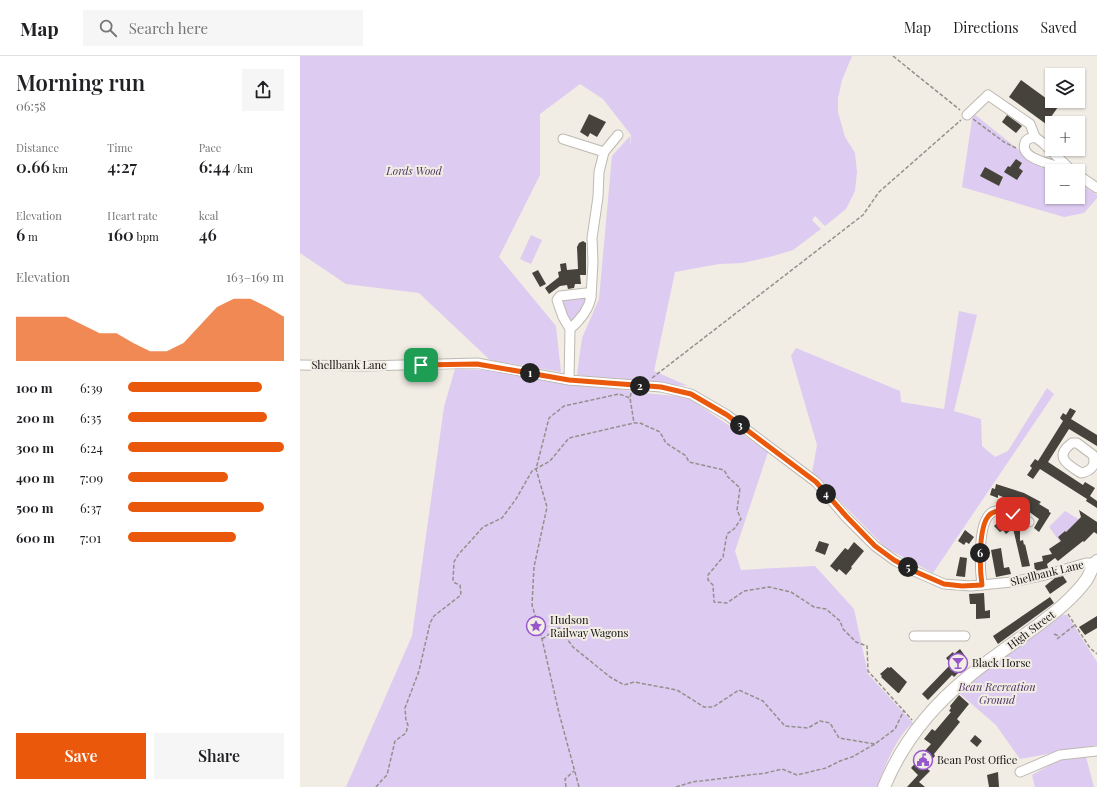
<!DOCTYPE html>
<meta charset="utf-8">
<style>
:root{--surface:#fff;--page:#f6f6f6;--text:#202124;--muted:#757577;--line:#e0e0e0;--accent:#ea580c}
body{margin:0;font-family:"Playfair Display",serif;background:var(--page);color:var(--text);height:100vh;display:flex;flex-direction:column;font-size:15px;white-space:nowrap}
*{box-sizing:border-box;margin:0}
p{font-size:13px;color:var(--muted)}
.icon{flex:none;width:22px;height:22px;fill:none;stroke:currentColor;stroke-width:2;stroke-linecap:round;stroke-linejoin:round}
.map{position:relative;flex:1;overflow:hidden}
.panel{display:flex;flex-direction:column;background:var(--surface);width:300px}
.panel>*{flex:none}
.buttons{position:absolute;left:745px;top:12px;display:grid;gap:8px}
.buttons a{display:grid;place-items:center;width:40px;height:40px;border-radius:0px;background:var(--surface);box-shadow:0 1px 3px #0004;font-size:20px}
.pin{position:absolute;display:grid;place-items:center;width:34px;height:34px;color:#fff;margin:-17px;border-radius:8px;box-shadow:0 2px 6px #0006}
.km{position:absolute;width:20px;height:20px;margin:-10px;border-radius:50%;background:#222;color:#fff;font-size:11px;line-height:20px;text-align:center}
.round{display:grid;place-items:center;flex:none;width:42px;height:42px;border-radius:0px;background:var(--page)}
.overview{display:flex;align-items:center;justify-content:space-between;height:68px;padding:0 16px}
h1{font-size:22px;font-weight:600;line-height:30px}
.stats{display:grid;grid-template-columns:repeat(3,1fr);gap:6px;height:68px;padding:4px 16px}
.stats div{display:grid;align-content:center}
.stats b{font-size:17px;font-weight:600}
.stats small{font-size:11px;font-weight:400}
.stats p{font-size:11px}
.chart{height:112px;padding:8px 16px}
.chart p{display:flex;justify-content:space-between}
.chart svg{width:100%;height:72px;margin-top:4px;fill:var(--accent);opacity:.7}
.action{display:flex;gap:8px;margin-top:auto;padding:8px 16px}
.action a{flex:1;height:46px;border-radius:0px;background:var(--accent);color:#fff;font-size:16px;font-weight:600;line-height:46px;text-align:center}
.action a+a{background:var(--page);color:var(--text)}
ul{padding:0 16px;list-style:none;font-size:13px}
li{display:grid;grid-template-columns:64px 48px 1fr;align-items:center;height:30px}
li i{height:10px;border-radius:5px;background:var(--accent)}
header{display:flex;align-items:center;gap:24px;box-sizing:border-box;height:56px;padding:0 20px;background:var(--surface);border-bottom:1px solid var(--line)}
header strong{font-size:19px}
nav{display:flex;gap:22px;margin-inline-start:auto;font-size:14px}
.search{width:280px;height:36px;background:var(--page);display:flex;align-items:center;gap:10px;box-sizing:border-box;padding:0 14px;border-radius:0px;color:var(--muted);font-size:15px}
main{display:flex;flex:1;min-height:0}
.map>svg:first-child{display:block}
.green{fill:#ddcbf1;fill-rule:evenodd}
.building{fill:#46433c}
.lines{fill:none;stroke-linecap:round;stroke-linejoin:round}
.minor-casing{stroke:#bdb9b1;stroke-width:11}
.major-casing{stroke:#bdb9b1;stroke-width:14}
.path{stroke:#94908b;stroke-width:1.5;stroke-dasharray:4 2;stroke-linecap:butt}
.minor{stroke:#fff;stroke-width:9}
.major{stroke:#fff;stroke-width:12}
.route-casing{stroke:#fff;stroke-width:8}
.route{stroke:#ea580c;stroke-width:5}
.labels{text-anchor:middle;stroke-width:4;stroke-linejoin:round;paint-order:stroke}
.park-label{font-size:11px;font-style:italic;fill:#492f61;stroke:#f1ece4}
.street-label{font-size:11px;fill:#13110f;stroke:#f1ece4}
.poi-label{font-size:11px;fill:#13110f;stroke:#f1ece4;text-anchor:start}
</style>
<header>
<strong>Map</strong>
<div class="search"><svg class="icon" aria-label="search" viewBox="0 0 24 24"><circle cx="10" cy="10" r="6"/><path d="M15 15l6 6"/></svg>Search here</div>
<nav><a>Map</a><a>Directions</a><a>Saved</a></nav>
</header>
<main>
<section class="panel">
<div class="overview"><div><h1>Morning run</h1><p>06:58</p></div><a class="round"><svg class="icon" aria-label="share" viewBox="0 0 24 24"><path d="M12 15V3M7 8l5-5 5 5M5 13v7h14v-7"/></svg></a></div>
<div class="stats">
<div><p>Distance</p><b>0.66<small> km</small></b></div>
<div><p>Time</p><b>4:27</b></div>
<div><p>Pace</p><b>6:44<small> /km</small></b></div>
</div>
<div class="stats">
<div><p>Elevation</p><b>6<small> m</small></b></div>
<div><p>Heart rate</p><b>160<small> bpm</small></b></div>
<div><p>kcal</p><b>46</b></div>
</div>
<div class="chart"><p><span>Elevation</span>163–169 m</p>
<svg viewBox="0 0 160 44" preserveAspectRatio="none"><path d="M0 44V17L10 17L20 17L30 17L40 22L50 27L60 27L70 33L80 38L90 38L100 33L110 22L120 11L130 6L140 6L150 11L160 17V44z"/></svg>
</div>
<ul>
<li><b>100 m</b>6:39<i style="width:86%"></i></li>
<li><b>200 m</b>6:35<i style="width:89%"></i></li>
<li><b>300 m</b>6:24<i style="width:100%"></i></li>
<li><b>400 m</b>7:09<i style="width:64%"></i></li>
<li><b>500 m</b>6:37<i style="width:87%"></i></li>
<li><b>600 m</b>7:01<i style="width:69%"></i></li>
</ul>
<div class="action"><a>Save</a><a>Share</a></div>
</section>
<div class="map">
<svg width="797" height="731" viewBox="0 0 797 731">
<rect width="100%" height="100%" fill="#f1ece4"/>
<g class="green">
<path d="M0,0H552L542,24L538,42V56L545,81L555,97L557,116L555,135L546,153L525,170L515,160L512,164L521,173L493,194L473,200L443,207L419,208L375,216L354,315L388,330L341,326L277,319L282,282L299,243L312,100L330,80L331,91V79L303,43L280,28L240,58V119L199,201L256,270L261,316L190,304L119,237L46,228L0,197Z"/>
<path d="M673,57L735,107L756,115H752V141H778V126L797,139V142L784,157L764,161L662,131ZM716,103L722,107L719,112L723,115L717,124L705,116L708,110L710,111ZM685,112L703,121L699,130L681,120Z"/>
<path d="M231,179L242,184L231,208L220,203Z"/>
<path d="M285,242L287,243V247L270,268L261,244Z"/>
<path d="M659,255L677,259L654,355L681,363L682,390L695,401L708,395L747,332L754,338L633,517L586,492L512,417L517,389L491,300L496,292L600,335L601,346L644,353Z"/>
<path d="M155,313L200,314L344,337L387,341L468,396L435,495L441,514L515,510L554,553L568,618L613,667C598,678 583,713 577,731H46L112,580L144,351Z"/>
<path d="M765,455L780,464H778L768,474L780,487L778,489L765,475L758,481L765,489L764,491L749,471Z"/>
<path d="M762,559H767L797,606V689L720,703L696,669L659,637C692,609 728,586 762,559Z"/>
<path d="M786,701L794,731H735L732,719L759,704Z"/>
</g>
<g class="building">
<path d="M721,24L758,51L746,68L709,41Z"/>
<path d="M289,58L306,66L297,81L290,77L288,81L280,76Z"/>
<path d="M707,59L722,70L716,77L702,66Z"/>
<path d="M716,103L722,107L719,112L723,115L717,124L704,116L708,110L710,111Z"/>
<path d="M685,111L703,121L699,130L680,120Z"/>
<path d="M283,185L286,187V219H280L281,228H275L274,232L268,233L267,229L260,230L249,238L245,232L259,221L258,216L261,215L260,208L266,207L267,214L278,213L277,191L279,187Z"/>
<path d="M238,214L246,228L240,231L232,217Z"/>
<path d="M770,352L776,355L771,363L797,379V390L769,373L748,406L783,429L785,426L795,432L790,440L797,445V452L786,445L787,443L740,413L733,423L727,419L732,412L730,410L735,403L738,405L763,365L760,362L763,357L766,359Z"/>
<path d="M696,428L724,437L741,446L739,448L749,454V456L751,457L739,476L734,472L739,463L728,455L730,452L698,439V442L690,439L692,432L695,433Z"/>
<path d="M779,454L797,466V478L794,476L784,486L783,485L758,505L755,502L747,508L748,512L735,515L734,507L743,505L742,500L752,498L749,493L761,485L758,481L765,475L766,476L781,461Z"/>
<path d="M703,462L709,469H720V485L723,484L724,489L725,488L730,510L722,511L713,472L706,478L703,474L700,476L694,470Z"/>
<path d="M665,474L674,481L669,488L666,486L664,489L658,485Z"/>
<path d="M519,485L529,488L525,499L515,495Z"/>
<path d="M554,486L564,495L551,511L552,512L546,519L539,513L537,516L530,510L545,492L548,494Z"/>
<path d="M701,492L704,512L709,511L711,518L696,521L691,494Z"/>
<path d="M660,501L667,502L665,521L656,520Z"/>
<path d="M763,520L767,526L750,538L745,530L755,522Z"/>
<path d="M684,537L685,555L690,554V562L676,563V548H670L669,538Z"/>
<path d="M750,541L754,547L698,588L693,580Z"/>
<path d="M797,560V572L785,579L779,571Z"/>
<path d="M660,593L665,600L663,602L668,607L654,621L652,619L628,644L622,638L651,608L646,602L653,596L654,598Z"/>
<path d="M588,611L589,612L591,611L607,626L599,637H598L581,621L582,620L580,618Z"/>
<path d="M659,639L669,648L657,663L660,666L634,698L635,700L625,711L630,715L619,726L625,731H607L618,719L611,712L618,704L615,701L619,696L622,698L631,688L624,683L632,673L635,675L651,656L649,655L651,652L650,650Z"/>
<path d="M675,679L682,685L677,691L670,685Z"/>
<path d="M698,716L699,731H689L687,719Z"/>
</g>
<g class="lines">
<g class="minor-casing">
<g id="minor">
<path d="M667,59L688,39L730,68L735,81"/>
<path d="M263,83L304,96"/>
<path d="M771,114L743,87L735,81C730,82 726,83 725,87C718,105 763,110 772,115"/>
<path d="M778,119L797,132"/>
<path d="M291,241L293,206L292,182L298,141L299,116L304,96L318,79"/>
<path d="M0,309L65,310L177,307L269,324L361,331L391,338L427,359L516,426L545,460L575,490L594,504L614,515L644,528L671,530L712,526L745,519L786,507H794"/>
<path d="M269,324L270,273L263,261L257,244L260,240L286,237L291,241C289,253 279,265 270,273"/>
<path d="M772,387H777L793,399C796,409 792,415 781,417C768,409 753,401 772,387Z"/>
<path d="M682,529C680,514 677,468 691,457C701,450 720,461 729,466"/>
<path d="M614,580H665"/>
<path d="M720,716L760,699L797,695"/>
</g>
</g>
<g class="major-casing">
<path id="major" d="M584,731C602,687 631,651 668,621C698,596 732,576 762,550C771,542 780,533 787,523C790,518 793,508 797,505"/>
</g>
<g class="path">
<path d="M593,0L660,54"/>
<path d="M673,63L704,86L716,92"/>
<path d="M352,322L563,159L579,136L661,64"/>
<path d="M331,337L330,342L334,367"/>
<path d="M768,558L790,592L797,598"/>
<path d="M754,578L759,580"/>
<path d="M242,583L259,572L273,591L310,621L324,629L334,626L377,634L404,651H413L439,634L463,645L485,670L508,672L520,665L530,667L539,682L575,688"/>
<path d="M757,583L775,569"/>
<path d="M76,731L82,724L87,719L95,685L106,677L108,669L106,665L105,652L119,615L130,567L134,560L161,539L160,529L155,527L153,524L154,506L158,499L183,471L202,462L216,443L232,415L250,405L269,382L334,367H340L360,376L366,387L386,400L389,406L424,414L428,421L440,432L437,454L441,463L434,473L427,478L423,501L408,519V524L413,529L414,546L427,547L444,535L469,531L491,536L514,551L526,553L540,565L543,573L556,586L567,590L568,615L612,664"/>
<path d="M266,731L265,723L274,715"/>
<path d="M279,731L259,657L242,583L232,549L234,511L247,451L236,413L249,362L264,350L319,338L330,342"/>
<path d="M376,731L392,726L466,717L482,713L497,719L526,712L540,705L552,701L575,688L595,673L604,654"/>
</g>
<use href="#minor" class="minor"/>
<use href="#major" class="major"/>
</g>
<g class="lines">
<g class="route-casing">
<path id="route" d="M121,309L177,308L269,324L361,331L391,338L427,359L516,426L546,460L575,490L594,504L614,515L644,528L662,530L682,529C680,515 677,465 692,457C698,453 708,456 713,458"/>
</g>
<use href="#route" class="route"/>
</g>
<defs>
<g id="sight-ring" transform="scale(1)"><circle r="9.5" fill="#f1ece4" stroke="#9657cd" stroke-width="1.5"/><path d="M0-6L1.8-2.2L6-1.7L2.9 1.2L3.7 5.4L0 3.3L-3.7 5.4L-2.9 1.2L-6-1.7L-1.8-2.2Z" fill="#9657cd"/></g>
<g id="bar-ring" transform="scale(1)"><circle r="9.5" fill="#f1ece4" stroke="#9657cd" stroke-width="1.5"/><path d="M-6-5H6L.8 .8V4.5H3.5V6h-7V4.5H-.8V.8Z" fill="#9657cd"/></g>
<g id="civic-ring" transform="scale(1)"><circle r="9.5" fill="#f1ece4" stroke="#9657cd" stroke-width="1.5"/><path d="M-.6-6.5H3V-4.5H.6V-3L4-1V1h2V6H-6V1h2V-1L-.6-3ZM-1.2 2.5V6h2.4V2.5Z" fill="#9657cd"/></g>
</defs>
<g fill-rule="evenodd">
<use href="#sight-ring" x="236" y="570"/>
<use href="#bar-ring" x="658" y="607"/>
<use href="#civic-ring" x="623" y="704"/>
</g>
<g class="labels">
<g class="park-label">
<text x="114" y="119">Lords Wood</text>
<text x="697" y="635">Bean Recreation<tspan x="697" dy="13">Ground</tspan></text>
</g>
<g class="street-label">
<text x="49" y="313">Shellbank Lane</text>
<text transform="translate(747 517) rotate(-14)" y="4">Shellbank Lane</text>
<text transform="translate(731 574) rotate(-37)" y="4">High Street</text>
</g>
<g class="poi-label">
<text x="250" y="568">Hudson<tspan x="250" dy="13">Railway Wagons</tspan></text>
<text x="672" y="611">Black Horse</text>
<text x="637" y="708">Bean Post Office</text>
</g>
</g>
</svg>
<div class="buttons">
<a><svg class="icon" aria-label="layers" viewBox="0 0 24 24"><path d="M12 4l9 5-9 5-9-5zM3 14l9 5 9-5"/></svg></a>
<a>+</a>
<a>−</a>
</div>
<div class="pin" style="left:121px;top:309px;background:#1e9e55"><svg class="icon" aria-label="arrive" viewBox="0 0 24 24"><path d="M6 21V4h12l-3 4 3 4H6"/></svg></div>
<div class="pin" style="left:713px;top:458px;background:#d93025"><svg class="icon" aria-label="check" viewBox="0 0 24 24"><path d="M5 12l5 5 9-10"/></svg></div>
<b class="km" style="left:230px;top:317px">1</b>
<b class="km" style="left:340px;top:330px">2</b>
<b class="km" style="left:440px;top:369px">3</b>
<b class="km" style="left:526px;top:438px">4</b>
<b class="km" style="left:608px;top:511px">5</b>
<b class="km" style="left:680px;top:497px">6</b>
</div>
</main>
